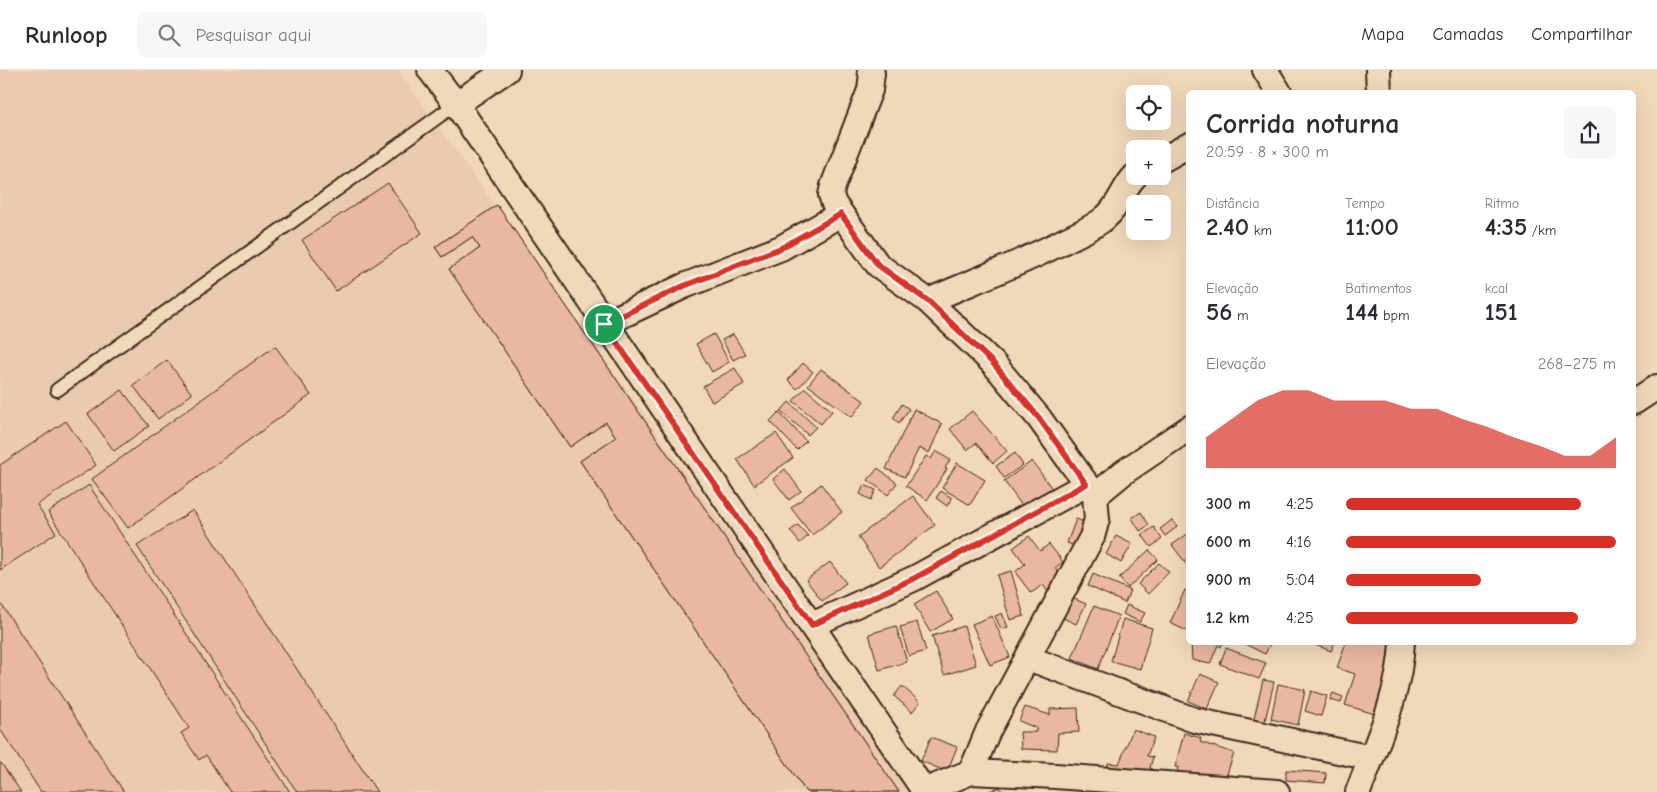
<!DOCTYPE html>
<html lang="pt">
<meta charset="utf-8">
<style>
:root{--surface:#fff;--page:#f7f7f7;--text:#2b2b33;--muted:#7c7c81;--line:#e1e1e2;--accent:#d93025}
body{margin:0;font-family:"Comic Neue",sans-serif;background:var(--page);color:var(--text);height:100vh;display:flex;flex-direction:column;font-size:19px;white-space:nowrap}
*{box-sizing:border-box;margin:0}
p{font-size:16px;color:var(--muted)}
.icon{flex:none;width:28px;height:28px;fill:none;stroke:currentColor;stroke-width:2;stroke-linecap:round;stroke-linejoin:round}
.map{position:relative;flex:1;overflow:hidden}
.details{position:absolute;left:1186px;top:20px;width:450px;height:555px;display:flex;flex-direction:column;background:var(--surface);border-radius:8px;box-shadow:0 5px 20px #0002}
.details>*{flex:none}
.tools{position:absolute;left:1126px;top:15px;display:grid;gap:10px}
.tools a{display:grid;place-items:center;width:45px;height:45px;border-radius:8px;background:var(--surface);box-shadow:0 5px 20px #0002;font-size:25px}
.pin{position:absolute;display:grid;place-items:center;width:42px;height:42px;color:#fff;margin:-21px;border:2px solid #fff;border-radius:50%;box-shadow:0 1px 5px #0007}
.round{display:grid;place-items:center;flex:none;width:52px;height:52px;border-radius:8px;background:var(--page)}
.headline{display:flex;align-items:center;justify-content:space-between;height:85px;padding:0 20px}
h1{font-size:28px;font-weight:600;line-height:38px}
.stats{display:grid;grid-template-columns:repeat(3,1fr);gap:8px;height:85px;padding:5px 20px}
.stats div{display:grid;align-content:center}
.stats b{font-size:25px;font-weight:600}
.stats small{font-size:14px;font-weight:400}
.stats p{font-size:14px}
.chart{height:140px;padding:10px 20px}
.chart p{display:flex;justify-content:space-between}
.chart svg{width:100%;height:90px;margin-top:5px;fill:var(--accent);opacity:.7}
ul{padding:0 20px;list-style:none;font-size:16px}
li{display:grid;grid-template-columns:80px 60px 1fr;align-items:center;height:38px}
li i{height:12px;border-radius:6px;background:var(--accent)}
header{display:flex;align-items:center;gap:30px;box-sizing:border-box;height:70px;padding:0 25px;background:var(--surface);border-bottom:1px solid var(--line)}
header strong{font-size:24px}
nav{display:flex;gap:28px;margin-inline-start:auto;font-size:18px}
.search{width:350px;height:45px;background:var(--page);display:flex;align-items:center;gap:12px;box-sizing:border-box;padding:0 18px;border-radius:8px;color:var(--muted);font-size:19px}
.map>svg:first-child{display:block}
.built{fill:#ebcbaf}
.building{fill:#eab7a0;stroke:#3b2a1e}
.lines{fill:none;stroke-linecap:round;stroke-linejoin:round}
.lane-casing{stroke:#3b2a1e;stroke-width:16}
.street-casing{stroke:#3b2a1e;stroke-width:28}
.lane{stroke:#f1d8b9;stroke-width:12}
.street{stroke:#f1d8b9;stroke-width:24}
.route-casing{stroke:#fff;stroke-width:10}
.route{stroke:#d93025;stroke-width:6}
</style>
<header>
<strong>Runloop</strong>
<div class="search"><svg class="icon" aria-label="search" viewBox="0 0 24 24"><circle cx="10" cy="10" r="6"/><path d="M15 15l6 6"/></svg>Pesquisar aqui</div>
<nav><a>Mapa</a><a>Camadas</a><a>Compartilhar</a></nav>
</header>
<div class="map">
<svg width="1657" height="722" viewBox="0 0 1657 722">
<rect width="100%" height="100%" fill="#f1d8b9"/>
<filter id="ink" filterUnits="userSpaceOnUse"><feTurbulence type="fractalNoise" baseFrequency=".02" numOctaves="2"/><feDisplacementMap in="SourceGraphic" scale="10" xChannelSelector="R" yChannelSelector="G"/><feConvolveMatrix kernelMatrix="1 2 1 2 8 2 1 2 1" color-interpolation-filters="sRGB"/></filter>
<g filter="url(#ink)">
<path class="built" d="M0,0H398L914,722H0Z"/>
<g class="building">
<path d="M388,113L422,163L336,221L302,170Z"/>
<path d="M497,135L899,722H806L580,391L616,367L606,352L570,377L449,199L480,178L472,167L442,187L435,177Z"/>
<path d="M497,135L899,722H806L580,391L616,367L606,352L570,377L449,199L480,178L472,167L442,187L435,177Z"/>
<path d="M714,264L729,292L712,302L696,274Z"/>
<path d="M733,264L745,284L733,290L722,270Z"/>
<path d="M275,276L311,325L128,458L92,409Z"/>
<path d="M167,290L192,324L158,349L133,315Z"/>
<path d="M803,293L813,302L797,319L788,310Z"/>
<path d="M735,298L744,314L712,332L703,316Z"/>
<path d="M821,299L864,331L852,347L808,315Z"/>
<path d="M805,318L832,341L821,354L793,331Z"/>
<path d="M122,320L149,356L114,381L88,344Z"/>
<path d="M789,332L816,357L808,365L781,341Z"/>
<path d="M902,334L909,339L899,353L893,348Z"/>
<path d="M914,339L942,354L929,383L919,378L905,407L886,399Z"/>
<path d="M972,341L1007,381L993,393L976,373L967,380L950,359Z"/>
<path d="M779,342L806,371L797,380L770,351Z"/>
<path d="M66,351L96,395L37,435L56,463L0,500V395Z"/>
<path d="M776,363L793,388L754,415L737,389Z"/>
<path d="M936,381L950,390L945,398L947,399L927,430L906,416L926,386L931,389Z"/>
<path d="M1015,383L1023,395L1004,408L996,396Z"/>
<path d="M1032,391L1053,420L1025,440L1004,411Z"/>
<path d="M957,393L985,410L970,435L942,418Z"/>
<path d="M878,398L897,413L888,425L868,410Z"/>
<path d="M785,399L801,421L789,430L773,409Z"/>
<path d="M821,414L842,442L812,465L791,438Z"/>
<path d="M89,415L290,722H230L206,685L199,690L181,663L189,658L48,442Z"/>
<path d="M864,415L876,420L871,430L860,424Z"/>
<path d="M941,421L952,428L947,436L936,428Z"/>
<path d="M913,426L935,455L879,497L858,467Z"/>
<path d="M193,440L377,722H297L137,476Z"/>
<path d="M1141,442L1149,455L1140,461L1132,448Z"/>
<path d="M1076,449L1090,454L1081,478L1067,473Z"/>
<path d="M1172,450L1177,457L1165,466L1160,459Z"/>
<path d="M798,455L808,466L800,473L790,461Z"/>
<path d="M1154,457L1162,469L1151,477L1142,465Z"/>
<path d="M1189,463V496H1188L1172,475Z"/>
<path d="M1029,466L1040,481L1049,474L1063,492L1055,498L1066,513L1050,525L1043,515L1031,523L1015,502L1025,494L1013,478Z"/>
<path d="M1116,466L1132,474L1121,493L1106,484Z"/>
<path d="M1149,480L1158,489L1128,518L1119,508Z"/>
<path d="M830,492L846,513L822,531L806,510Z"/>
<path d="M1159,493L1169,502L1148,524L1138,514Z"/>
<path d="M1011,501L1024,546L1010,550L997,505Z"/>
<path d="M1093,504L1130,520L1125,533L1088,516Z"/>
<path d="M1185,520L1189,522V562L1170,553Z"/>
<path d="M936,521L953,549L930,562L914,534Z"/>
<path d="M1070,527L1086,534L1076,554L1061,547Z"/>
<path d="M0,532L124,722H41L0,659Z"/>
<path d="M1127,535L1145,543L1140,552L1123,544Z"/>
<path d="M1094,536L1119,546L1098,599L1072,588Z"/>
<path d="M1002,543L1008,557L1001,559L995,546Z"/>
<path d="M992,546L1010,587L990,595L972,554Z"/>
<path d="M1123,549L1152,558L1140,599L1111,591Z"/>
<path d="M917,552L926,581L909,586L900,557Z"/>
<path d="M896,556L907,592L879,600L869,564Z"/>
<path d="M964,556L976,595L944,605L932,566Z"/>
<path d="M1191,572H1223L1221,577L1218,575L1210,594L1192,590Z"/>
<path d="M1241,572H1271L1265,584Z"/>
<path d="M1308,572H1335L1331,581Z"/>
<path d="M1346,572H1395L1378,645L1345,635L1355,604L1337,598Z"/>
<path d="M1226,578L1266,593L1259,609L1220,594Z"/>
<path d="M1200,604L1219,612L1207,639L1188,631Z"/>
<path d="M1263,610L1274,612L1264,655L1253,653Z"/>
<path d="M1137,613L1168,625L1164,637L1133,624Z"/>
<path d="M1278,614L1305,620L1298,655L1271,649Z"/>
<path d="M902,616L920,632L912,642L894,626Z"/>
<path d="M1311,621L1327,626L1321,646L1305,641Z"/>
<path d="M1333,623L1343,627L1341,633L1330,630Z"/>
<path d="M1025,637L1050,645V639L1078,638L1079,662L1058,663L1057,680L1021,679L1020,662H1036V658L1019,651Z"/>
<path d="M1133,659L1154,667L1147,686L1153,687L1150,698L1153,699L1152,710L1106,704L1108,693L1119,694Z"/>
<path d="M1184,663L1201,668L1200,672L1234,683L1226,707L1177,704L1178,697H1175Z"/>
<path d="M931,667L957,677L947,702L921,691Z"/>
<path d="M0,693H1L21,722H0Z"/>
<path d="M1286,700L1326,703L1325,713L1286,710Z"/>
<path d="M1000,717L1002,722H987Z"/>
</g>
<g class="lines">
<g class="lane-casing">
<path id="lane" d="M57,320L456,34"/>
</g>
<g class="street-casing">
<g id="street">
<path d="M430,0L456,34L925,722"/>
<path d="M870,0L872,3L870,20L833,116L831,125L834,134L878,195L928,231L993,293L1039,348L1095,426L1097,449L1092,467L988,661L971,702"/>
<path d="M1265,0L1279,22"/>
<path d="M1378,0L1379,22"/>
<path d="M456,34L507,0"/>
<path d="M1162,90L1189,75"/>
<path d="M928,231C974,211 1022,193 1066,170C1080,163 1095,157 1106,147C1120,135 1123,118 1135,106"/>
<path d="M604,254L684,216L781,178L841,144"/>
<path d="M1634,332L1657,317"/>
<path d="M1095,426L1124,402L1189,358"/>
<path d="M812,555L915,508L1087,414"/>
<path d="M1028,588L1194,650L1371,688"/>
<path d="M924,721L971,702L1055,706L1277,722"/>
<path d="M1358,722C1376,674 1400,625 1402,572"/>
</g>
</g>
<use href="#lane" class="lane"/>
<use href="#street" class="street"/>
</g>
</g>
<g class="lines" filter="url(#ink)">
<g class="route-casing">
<path id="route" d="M841,144L878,195L928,231L993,293L1039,348L1086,414L915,508L812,555L604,254L684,216L781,178Z"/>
</g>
<use href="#route" class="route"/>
</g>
</svg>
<div class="tools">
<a><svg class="icon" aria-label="locate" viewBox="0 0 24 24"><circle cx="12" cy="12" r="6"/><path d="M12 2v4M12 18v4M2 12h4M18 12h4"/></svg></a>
<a>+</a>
<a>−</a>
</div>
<div class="pin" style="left:604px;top:254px;background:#1e9e55"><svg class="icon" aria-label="arrive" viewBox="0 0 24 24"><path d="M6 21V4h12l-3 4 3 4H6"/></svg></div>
<section class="details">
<div class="headline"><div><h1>Corrida noturna</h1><p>20:59 · 8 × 300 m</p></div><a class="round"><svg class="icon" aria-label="share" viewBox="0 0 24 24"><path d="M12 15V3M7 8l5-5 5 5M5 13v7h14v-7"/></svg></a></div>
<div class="stats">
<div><p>Distância</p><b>2.40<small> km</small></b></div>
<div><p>Tempo</p><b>11:00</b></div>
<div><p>Ritmo</p><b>4:35<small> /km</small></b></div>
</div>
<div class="stats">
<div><p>Elevação</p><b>56<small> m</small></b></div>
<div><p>Batimentos</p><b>144<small> bpm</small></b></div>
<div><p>kcal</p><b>151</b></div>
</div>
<div class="chart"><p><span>Elevação</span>268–275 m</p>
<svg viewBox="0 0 160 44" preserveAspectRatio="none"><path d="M0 44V29L10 20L20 11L30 6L40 6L50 11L60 11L70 11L80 15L90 15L100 20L110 24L120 29L130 33L140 38L150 38L160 29V44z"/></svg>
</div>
<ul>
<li><b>300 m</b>4:25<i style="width:87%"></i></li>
<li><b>600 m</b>4:16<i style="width:100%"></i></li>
<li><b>900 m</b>5:04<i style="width:50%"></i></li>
<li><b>1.2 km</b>4:25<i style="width:86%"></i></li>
</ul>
</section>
</div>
